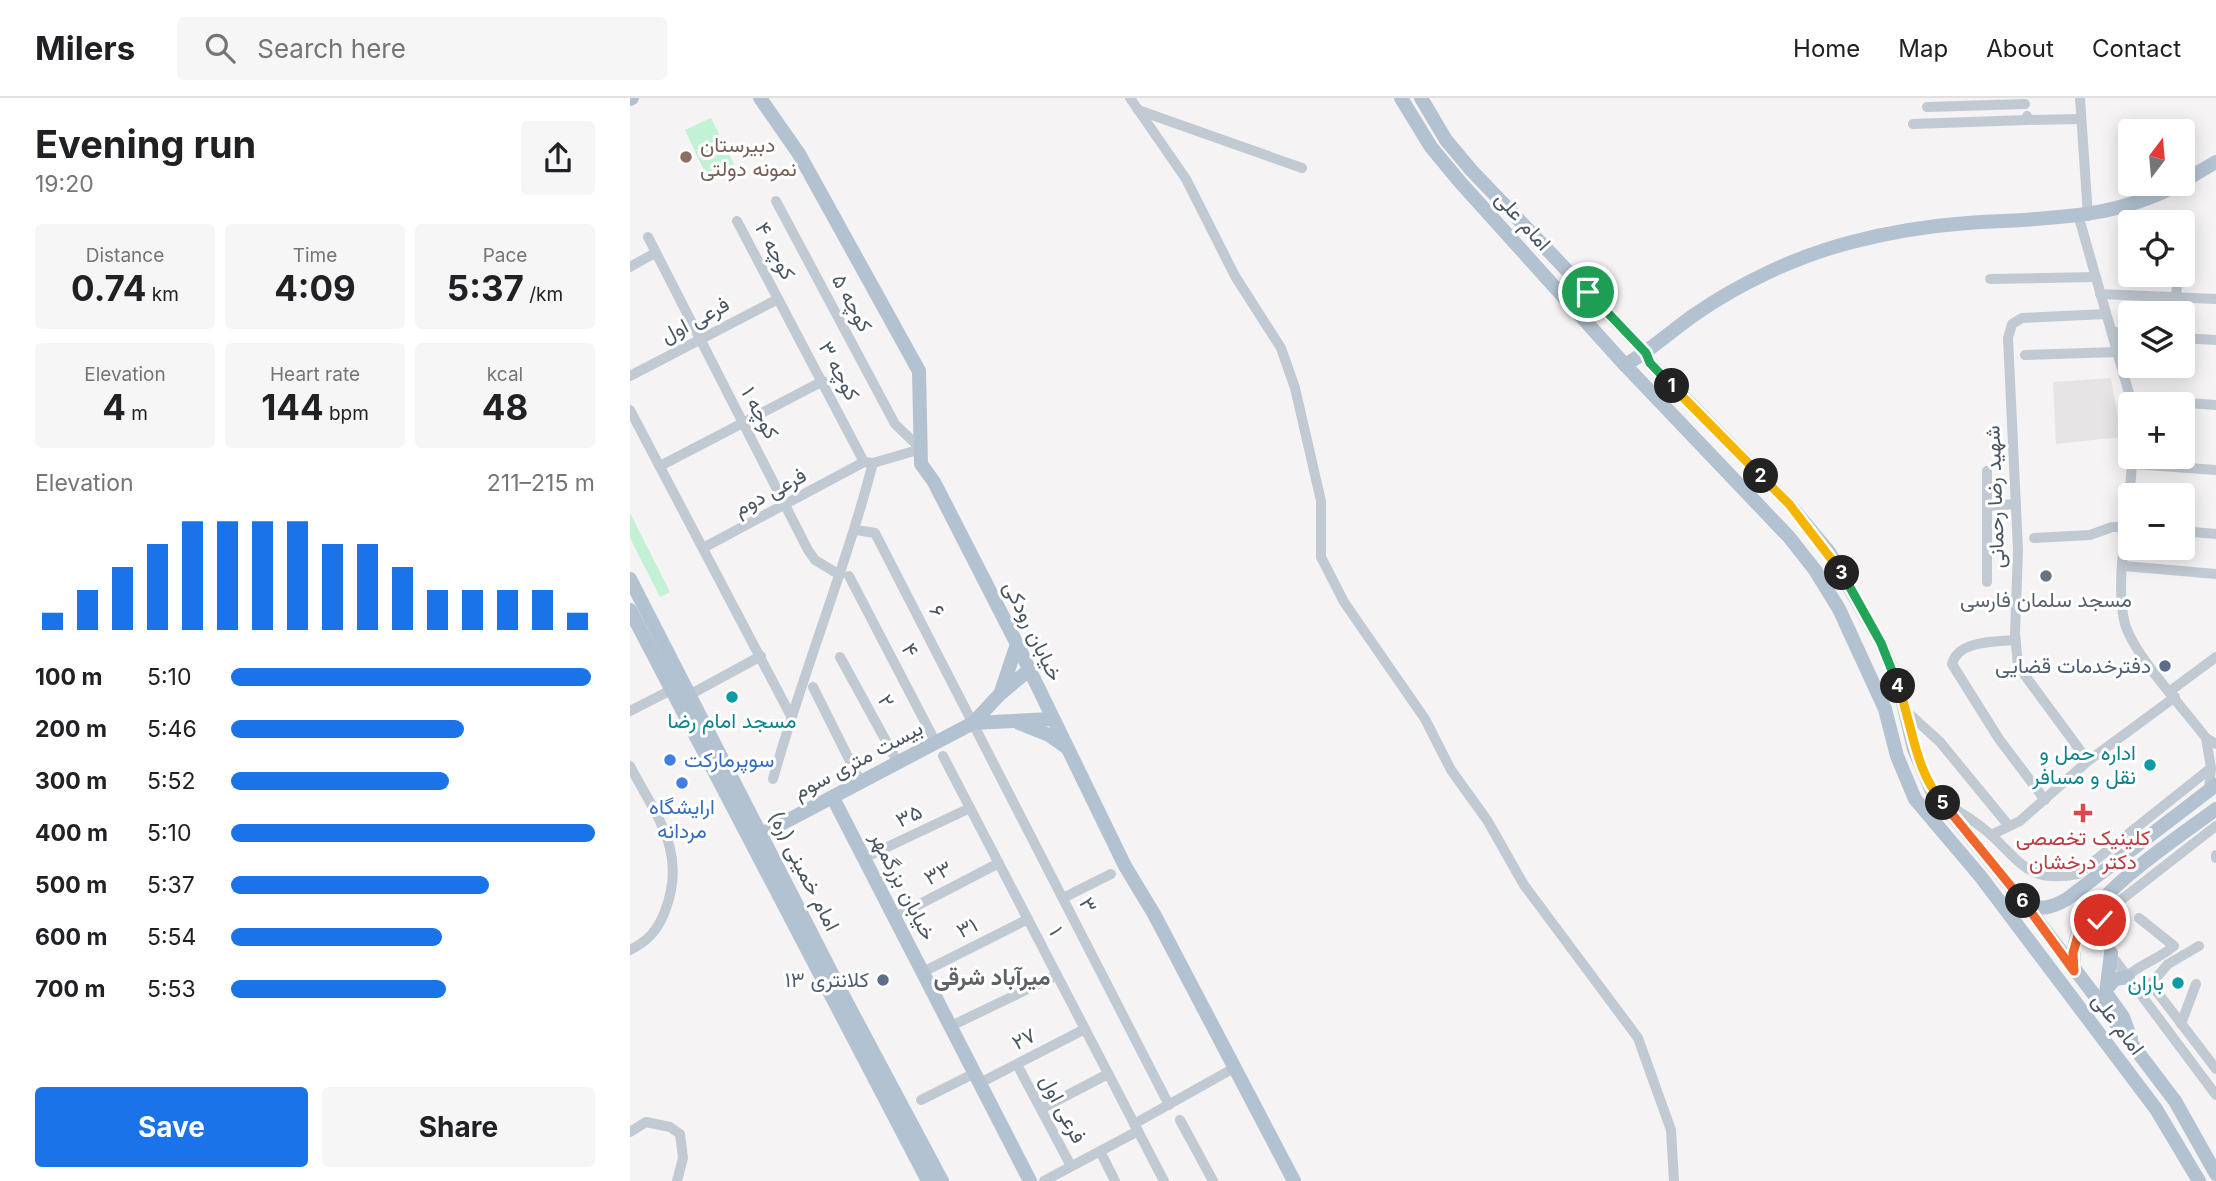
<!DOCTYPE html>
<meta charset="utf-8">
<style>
:root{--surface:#fff;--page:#f6f6f6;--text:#202124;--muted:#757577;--line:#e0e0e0;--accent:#1a73e8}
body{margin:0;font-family:Inter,Vazirmatn,sans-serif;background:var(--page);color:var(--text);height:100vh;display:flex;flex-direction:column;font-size:26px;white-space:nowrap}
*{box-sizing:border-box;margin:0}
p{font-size:23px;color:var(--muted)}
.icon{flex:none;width:38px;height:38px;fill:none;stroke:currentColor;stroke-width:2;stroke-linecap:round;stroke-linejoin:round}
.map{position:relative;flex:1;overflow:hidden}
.drawer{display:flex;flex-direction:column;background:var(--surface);width:630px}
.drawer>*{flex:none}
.needle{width:46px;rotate:16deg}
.tools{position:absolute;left:1488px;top:21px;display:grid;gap:14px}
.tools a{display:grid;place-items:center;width:77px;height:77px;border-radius:7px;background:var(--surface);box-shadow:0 4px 18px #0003;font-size:35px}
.pin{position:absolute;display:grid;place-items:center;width:60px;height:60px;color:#fff;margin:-30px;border:4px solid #fff;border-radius:50%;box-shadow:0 2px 7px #0007}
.km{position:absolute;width:35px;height:35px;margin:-18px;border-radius:50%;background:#222;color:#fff;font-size:19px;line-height:35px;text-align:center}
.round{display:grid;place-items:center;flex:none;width:74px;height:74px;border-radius:7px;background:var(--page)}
.overview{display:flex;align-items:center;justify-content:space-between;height:119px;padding:0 35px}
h1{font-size:38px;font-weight:700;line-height:52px}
.stats{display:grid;grid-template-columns:repeat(3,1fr);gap:10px;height:119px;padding:7px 35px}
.stats div{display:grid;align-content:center;border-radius:7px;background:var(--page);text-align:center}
.stats b{font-size:35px;font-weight:700}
.stats small{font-size:19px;font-weight:400}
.stats p{font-size:19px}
.chart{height:196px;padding:14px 35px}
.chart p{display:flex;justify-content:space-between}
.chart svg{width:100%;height:126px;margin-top:7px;stroke:var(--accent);stroke-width:6}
.primary-button{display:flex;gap:14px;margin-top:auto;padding:14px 35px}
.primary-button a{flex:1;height:80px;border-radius:7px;background:var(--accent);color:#fff;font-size:28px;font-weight:700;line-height:80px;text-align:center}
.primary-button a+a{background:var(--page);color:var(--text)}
ul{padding:0 35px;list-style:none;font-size:23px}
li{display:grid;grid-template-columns:112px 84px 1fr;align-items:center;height:52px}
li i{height:18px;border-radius:9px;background:var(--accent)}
header{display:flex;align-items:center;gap:42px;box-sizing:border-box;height:98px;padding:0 35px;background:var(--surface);border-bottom:2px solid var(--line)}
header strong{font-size:33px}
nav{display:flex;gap:38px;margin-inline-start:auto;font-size:24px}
.search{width:490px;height:63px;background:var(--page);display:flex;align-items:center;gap:18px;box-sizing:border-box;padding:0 24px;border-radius:7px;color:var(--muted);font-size:26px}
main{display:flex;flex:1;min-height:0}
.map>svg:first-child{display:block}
.education{fill:#e6e4e5}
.green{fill:#c3f1d5}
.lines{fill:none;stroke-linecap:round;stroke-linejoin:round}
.minor{stroke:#c1cad2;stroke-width:10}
.major{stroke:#b3c2d1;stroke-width:14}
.split-1-casing{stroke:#fff;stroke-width:14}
.split-2-casing{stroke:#fff;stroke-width:14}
.split-3-casing{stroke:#fff;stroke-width:14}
.split-4-casing{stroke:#fff;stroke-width:14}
.split-5-casing{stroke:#fff;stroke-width:14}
.split-6-casing{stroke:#fff;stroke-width:14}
.split-7-casing{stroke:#fff;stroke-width:14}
.split-8-casing{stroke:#fff;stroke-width:14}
.split-1{stroke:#22a559;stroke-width:9}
.split-2{stroke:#f5b400;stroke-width:9}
.split-3{stroke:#f5b400;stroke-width:9}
.split-4{stroke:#22a559;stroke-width:9}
.split-5{stroke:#f5b400;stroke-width:9}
.split-6{stroke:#f0652b;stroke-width:9}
.split-7{stroke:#f0652b;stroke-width:9}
.split-8{stroke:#22a559;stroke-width:9}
.education-dot{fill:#8d6e63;stroke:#fff;stroke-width:2.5}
.worship-dot{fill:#6b7280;stroke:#fff;stroke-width:2.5}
.service-dot{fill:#5c6f8a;stroke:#fff;stroke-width:2.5}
.culture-dot{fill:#0f9aa8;stroke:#fff;stroke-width:2.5}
.shop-dot{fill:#3f7fe0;stroke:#fff;stroke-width:2.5}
.health-dot{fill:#e0444e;stroke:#fff;stroke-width:2.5}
.labels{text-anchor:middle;stroke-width:6;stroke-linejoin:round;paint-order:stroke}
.education-label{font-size:21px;fill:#785e54;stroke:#fff;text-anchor:start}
.street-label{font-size:21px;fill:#4a5661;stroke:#fff}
.worship-label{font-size:21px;fill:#5b616d;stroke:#fff}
.service-label{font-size:21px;fill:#4e5e75;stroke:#fff;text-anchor:end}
.culture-label{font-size:21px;fill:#0d838f;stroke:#fff;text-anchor:end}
.shop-label{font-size:21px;fill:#366cbe;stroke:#fff;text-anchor:start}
.health-label{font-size:21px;fill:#be3a42;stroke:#fff}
.neighbourhood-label{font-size:23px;font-weight:bold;fill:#5f6368;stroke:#fff}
</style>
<header>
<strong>Milers</strong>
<div class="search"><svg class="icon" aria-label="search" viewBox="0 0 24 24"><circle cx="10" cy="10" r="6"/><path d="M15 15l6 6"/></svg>Search here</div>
<nav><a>Home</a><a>Map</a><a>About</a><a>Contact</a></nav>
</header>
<main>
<section class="drawer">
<div class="overview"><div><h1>Evening run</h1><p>19:20</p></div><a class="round"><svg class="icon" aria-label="share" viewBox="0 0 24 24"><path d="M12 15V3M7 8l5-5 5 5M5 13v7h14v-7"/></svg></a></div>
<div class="stats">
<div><p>Distance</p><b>0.74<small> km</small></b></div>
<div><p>Time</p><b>4:09</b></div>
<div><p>Pace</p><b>5:37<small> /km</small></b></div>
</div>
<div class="stats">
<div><p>Elevation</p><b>4<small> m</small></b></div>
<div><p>Heart rate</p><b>144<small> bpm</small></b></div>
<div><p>kcal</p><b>48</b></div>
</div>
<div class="chart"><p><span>Elevation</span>211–215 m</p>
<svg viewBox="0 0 160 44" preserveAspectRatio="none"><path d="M5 44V38M15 44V30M25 44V22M35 44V14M45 44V6M55 44V6M65 44V6M75 44V6M85 44V14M95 44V14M105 44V22M115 44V30M125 44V30M135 44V30M145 44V30M155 44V38"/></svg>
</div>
<ul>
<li><b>100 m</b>5:10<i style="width:99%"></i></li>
<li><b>200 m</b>5:46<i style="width:64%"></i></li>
<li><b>300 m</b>5:52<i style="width:60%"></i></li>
<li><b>400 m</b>5:10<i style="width:100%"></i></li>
<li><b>500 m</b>5:37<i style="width:71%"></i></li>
<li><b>600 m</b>5:54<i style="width:58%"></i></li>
<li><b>700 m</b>5:53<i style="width:59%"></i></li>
</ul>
<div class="primary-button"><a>Save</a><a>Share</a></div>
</section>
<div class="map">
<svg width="1586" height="1083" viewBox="0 0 1586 1083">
<rect width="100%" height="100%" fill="#f5f3f3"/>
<path class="education" d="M1481,280L1491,339L1426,346L1423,284Z"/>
<g class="green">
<path d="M81,20L104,66L77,79L55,32Z"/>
<path d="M0,415L40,494L30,499L0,440Z"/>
</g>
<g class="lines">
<g class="minor">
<path d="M500,0L556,81L605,178L651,250L665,290L691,403V459L714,504L795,621L821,672L857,722L894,787L1008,940L1041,1032L1044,1083"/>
<path d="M1450,0L1458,118"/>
<path d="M1297,9L1395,6"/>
<path d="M508,12L672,70"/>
<path d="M1397,18V22L1450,21"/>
<path d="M1283,26L1397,22"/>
<path d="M1449,120L1502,306"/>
<path d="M107,123L234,364"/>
<path d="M1552,124V117"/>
<path d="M18,139L178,452L185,462L210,477"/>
<path d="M0,169L25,155"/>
<path d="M1360,181L1464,179"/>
<path d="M1470,196L1586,201"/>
<path d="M1546,198L1548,177"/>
<path d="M1476,216L1392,220L1382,226L1378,240L1388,452L1385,535L1388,568L1458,663L1545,599"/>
<path d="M1483,234L1500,235"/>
<path d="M1552,240L1586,242"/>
<path d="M1395,257L1488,254"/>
<path d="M0,278L148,201"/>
<path d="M1502,301L1586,307"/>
<path d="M0,312L161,618"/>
<path d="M1502,359C1502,406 1483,482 1495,526C1504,557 1555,612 1576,640L1586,646"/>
<path d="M1502,366L1586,372"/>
<path d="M30,368L193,283"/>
<path d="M1357,373V408L1386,406"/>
<path d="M1357,408V484"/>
<path d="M226,432L245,435L539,1007"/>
<path d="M1552,433L1586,436"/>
<path d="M1404,440L1460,437L1482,429H1500"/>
<path d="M73,450L234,364L243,365L291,351L265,326L146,103"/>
<path d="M1494,468L1586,476"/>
<path d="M219,478L306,645"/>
<path d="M1385,542C1365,544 1328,542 1322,566L1369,641L1415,702"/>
<path d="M210,559L268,665"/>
<path d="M183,589L231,685"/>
<path d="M1540,593L1586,559"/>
<path d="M61,596L131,558"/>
<path d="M1275,612L1310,644L1379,728"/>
<path d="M0,613L41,592"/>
<path d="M1576,640L1581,670L1579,692"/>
<path d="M313,658L534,1083"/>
<path d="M0,668C26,718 58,754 35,813C28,832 18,843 0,852"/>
<path d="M143,681C173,574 215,472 243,365"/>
<path d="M1317,707C1332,715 1346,724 1359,735C1391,764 1398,786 1448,776L1581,670"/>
<path d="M1586,728L1491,802L1472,804L1470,832L1482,858L1586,997"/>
<path d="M1361,737L1390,723L1458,663"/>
<path d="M1586,757V760"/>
<path d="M234,760L340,710"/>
<path d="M433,800L481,776"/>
<path d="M265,819L369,765"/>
<path d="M1569,848L1538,866L1521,886L1586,971"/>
<path d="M293,874L398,821"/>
<path d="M1497,878C1513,865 1527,862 1544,848L1509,820"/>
<path d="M1551,926L1566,886"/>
<path d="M321,928L427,877"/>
<path d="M390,972L441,1068"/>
<path d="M350,985L455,931"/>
<path d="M291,1002L345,975"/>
<path d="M411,1011L478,976"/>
<path d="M550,1022L583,1083"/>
<path d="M504,1026L604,970"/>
<path d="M0,1034L16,1024L40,1029L50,1036L53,1060L47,1083"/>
<path d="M473,1059L485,1083"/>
<path d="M414,1083L508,1033"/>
</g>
<g class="major">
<path d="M130,0L169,56L289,273L291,366L304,384L387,546L495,768L524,816L664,1083"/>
<path d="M771,0L801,49L830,84L995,267L1159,439L1185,472L1209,511L1255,611L1267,658L1285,701L1351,779L1526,1011L1569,1083"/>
<path d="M791,0L816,42L842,73L1016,255L1020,265L1159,406L1199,454L1251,545L1270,592L1284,651L1301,691L1392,802L1545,1003L1586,1076"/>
<path d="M0,1L2,0"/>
<path d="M1552,84L1586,64"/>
<path d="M995,267C1020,253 1040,234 1064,217C1110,185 1167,158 1222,144C1260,134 1298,128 1337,125C1411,120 1481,123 1549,86"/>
<path d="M0,481L217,905L312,1083"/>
<path d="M0,512L298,1083"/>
<path d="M371,594L387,546"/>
<path d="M343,625L422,621"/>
<path d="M389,625L419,637L436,649"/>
<path d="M203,700L400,1083"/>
<path d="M132,736L343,625L370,596L399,572"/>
<path d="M1395,804C1410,814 1423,809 1437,801L1586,687"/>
<path d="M1481,855L1476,895L1493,919L1501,941"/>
<path d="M1444,872C1443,858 1443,847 1449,834C1469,791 1547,740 1586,711"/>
<path d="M1477,890L1485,881L1498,879"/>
</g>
</g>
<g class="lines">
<g class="split-1-casing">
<path id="split-1" d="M958,194L1016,255L1020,265L1042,288"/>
</g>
<g class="split-2-casing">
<path id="split-2" d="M1042,288L1131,378"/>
</g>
<g class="split-3-casing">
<path id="split-3" d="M1131,378L1159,406L1212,475"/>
</g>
<g class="split-4-casing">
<path id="split-4" d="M1212,475L1251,545L1268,588"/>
</g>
<g class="split-5-casing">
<path id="split-5" d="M1268,588C1283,628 1284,671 1313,705"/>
</g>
<g class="split-6-casing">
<path id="split-6" d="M1313,705L1393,803"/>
</g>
<g class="split-7-casing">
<path id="split-7" d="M1393,803L1444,873L1443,855L1449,834"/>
</g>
<g class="split-8-casing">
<path id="split-8" d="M1449,834L1456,821L1472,804L1470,822"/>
</g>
<use href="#split-1" class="split-1"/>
<use href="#split-2" class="split-2"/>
<use href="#split-3" class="split-3"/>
<use href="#split-4" class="split-4"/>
<use href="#split-5" class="split-5"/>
<use href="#split-6" class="split-6"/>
<use href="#split-7" class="split-7"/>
<use href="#split-8" class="split-8"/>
</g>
<circle class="education-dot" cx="56" cy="59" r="7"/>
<circle class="worship-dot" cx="1416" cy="478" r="7"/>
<g class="service-dot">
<circle cx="1535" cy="568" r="7"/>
<circle cx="253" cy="882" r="7"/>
</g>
<g class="culture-dot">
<circle cx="102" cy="599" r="7"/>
<circle cx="1520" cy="667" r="7"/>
<circle cx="1548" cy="885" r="7"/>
</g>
<g class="shop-dot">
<circle cx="40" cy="662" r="7"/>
<circle cx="52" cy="685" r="7"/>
</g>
<path class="health-dot" d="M1449.5 704.5h7v7h7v7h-7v7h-7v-7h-7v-7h7z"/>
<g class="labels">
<g class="education-label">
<text x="70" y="54">دبیرستان<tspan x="70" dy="24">نمونه دولتی</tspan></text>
</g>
<g class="street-label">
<text transform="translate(893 123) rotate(48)" y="7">امام علی</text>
<text transform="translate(145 153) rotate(62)" y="7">کوچه ۴</text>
<text transform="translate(222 205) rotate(62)" y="7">کوچه ۵</text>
<text transform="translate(65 222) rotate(-28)" y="7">فرعی اول</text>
<text transform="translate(209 273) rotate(62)" y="7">کوچه ۳</text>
<text transform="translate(130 315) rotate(62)" y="7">کوچه ۱</text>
<text transform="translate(140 394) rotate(-28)" y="7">فرعی دوم</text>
<text transform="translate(1365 399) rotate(-92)" y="7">شهید رضا رحمانی</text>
<text transform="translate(307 513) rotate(63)" y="7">۶</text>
<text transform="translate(403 533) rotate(64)" y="7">خیابان رودکی</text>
<text transform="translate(280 552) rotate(62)" y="7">۴</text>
<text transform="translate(256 603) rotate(61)" y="7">۲</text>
<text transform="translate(228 662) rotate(-28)" y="7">بیست متری سوم</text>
<text transform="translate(279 718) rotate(-25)" y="7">۳۵</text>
<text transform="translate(174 773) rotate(63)" y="7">امام خمینی (ره)</text>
<text transform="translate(308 775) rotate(-28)" y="7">۳۳</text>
<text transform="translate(273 788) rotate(63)" y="7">خیابان بزرگمهر</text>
<text transform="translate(458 807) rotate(63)" y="7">۳</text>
<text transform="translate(337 830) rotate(-27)" y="7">۳۱</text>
<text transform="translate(426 833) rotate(63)" y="7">۱</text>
<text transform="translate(1488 926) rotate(53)" y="7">امام علی</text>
<text transform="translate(394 941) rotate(-27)" y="7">۲۷</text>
<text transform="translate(433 1011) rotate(62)" y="7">فرعی اول</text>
</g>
<g class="worship-label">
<text x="1416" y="509">مسجد سلمان فارسی</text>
</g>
<g class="service-label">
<text x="1521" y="575">دفترخدمات قضایی</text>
<text x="239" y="889">کلانتری ۱۳</text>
</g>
<g class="culture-label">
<text x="102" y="630" text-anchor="middle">مسجد امام رضا</text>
<text x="1506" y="662">اداره حمل و<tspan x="1506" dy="24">نقل و مسافر</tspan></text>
<text x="1534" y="892">باران</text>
</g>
<g class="shop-label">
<text x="54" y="669">سوپرمارکت</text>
<text x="52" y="716" text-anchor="middle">ارایشگاه<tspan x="52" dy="24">مردانه</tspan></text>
</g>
<g class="health-label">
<text x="1453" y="747">کلینیک تخصصی<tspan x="1453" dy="24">دکتر درخشان</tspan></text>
</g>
<g class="neighbourhood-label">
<text x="362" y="887">میرآباد شرقی</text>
</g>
</g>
</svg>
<div class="tools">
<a><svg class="needle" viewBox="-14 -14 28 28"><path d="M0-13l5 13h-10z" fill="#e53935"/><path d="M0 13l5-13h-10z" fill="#757577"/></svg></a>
<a><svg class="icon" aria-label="locate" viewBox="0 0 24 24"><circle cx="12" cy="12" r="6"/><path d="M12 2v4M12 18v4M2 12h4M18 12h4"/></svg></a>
<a><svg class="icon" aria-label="layers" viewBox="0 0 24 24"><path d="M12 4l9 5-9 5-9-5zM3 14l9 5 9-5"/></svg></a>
<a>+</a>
<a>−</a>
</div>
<div class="pin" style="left:958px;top:194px;background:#1e9e55"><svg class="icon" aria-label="arrive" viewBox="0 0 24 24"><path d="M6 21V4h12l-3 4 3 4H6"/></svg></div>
<div class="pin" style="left:1470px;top:822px;background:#d93025"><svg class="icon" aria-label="check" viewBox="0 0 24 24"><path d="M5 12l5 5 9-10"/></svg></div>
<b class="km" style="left:1042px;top:288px">1</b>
<b class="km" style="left:1131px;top:378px">2</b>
<b class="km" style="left:1212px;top:475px">3</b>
<b class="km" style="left:1268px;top:588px">4</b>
<b class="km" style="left:1313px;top:705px">5</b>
<b class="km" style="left:1393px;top:803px">6</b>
</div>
</main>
